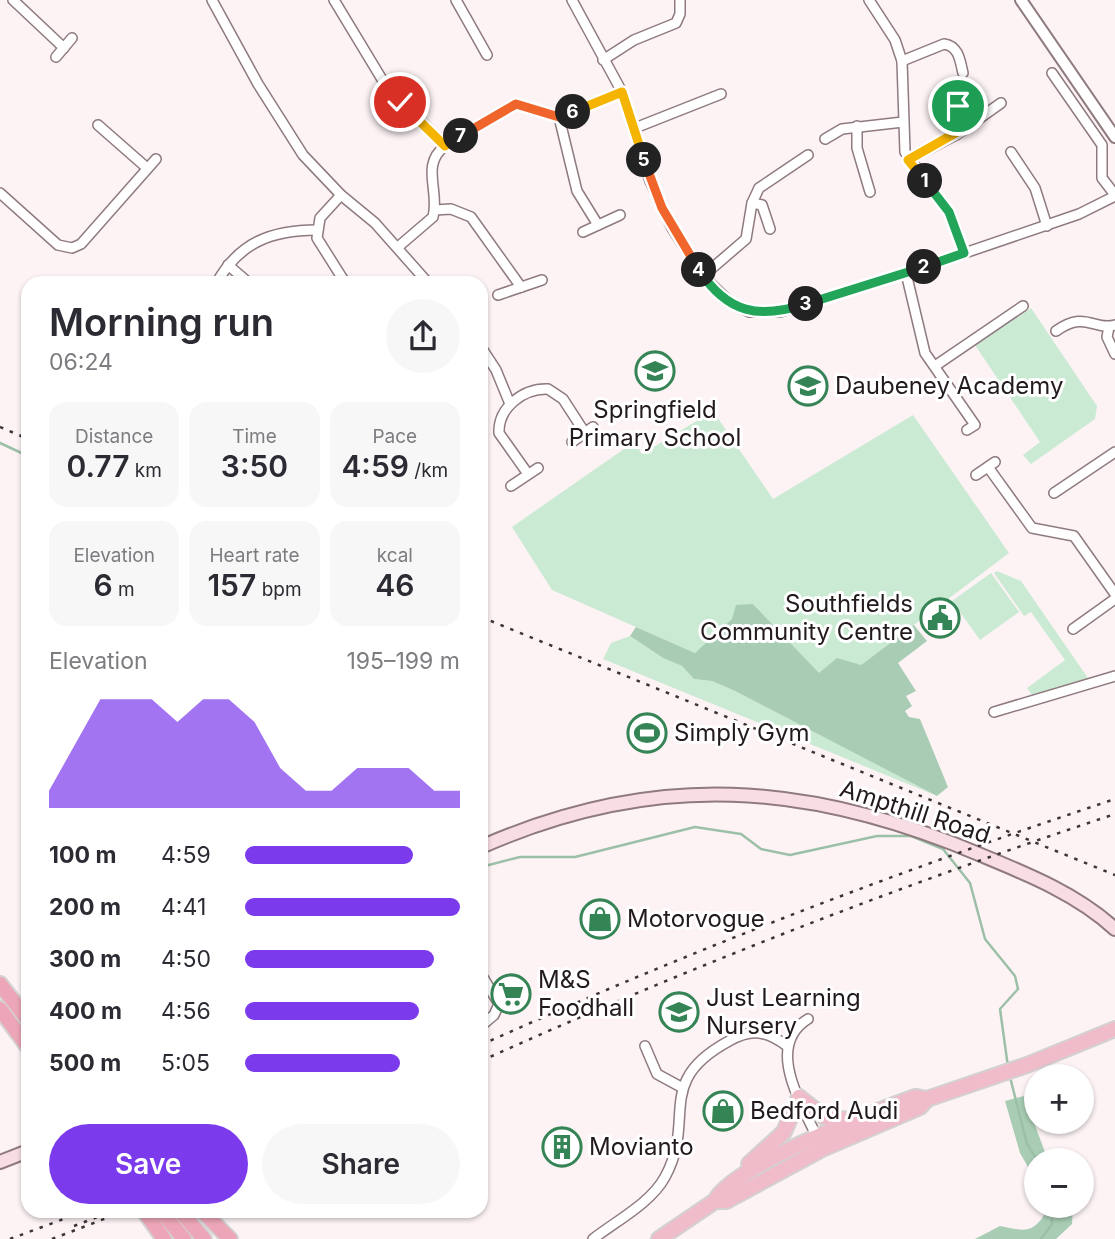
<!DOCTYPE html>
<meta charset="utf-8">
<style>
:root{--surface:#fff;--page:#f7f7f7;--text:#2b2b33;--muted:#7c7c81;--accent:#7c3aed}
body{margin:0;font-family:Inter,sans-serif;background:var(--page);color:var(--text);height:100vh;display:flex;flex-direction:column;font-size:26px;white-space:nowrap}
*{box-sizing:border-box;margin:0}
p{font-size:23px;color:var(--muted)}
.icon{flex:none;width:38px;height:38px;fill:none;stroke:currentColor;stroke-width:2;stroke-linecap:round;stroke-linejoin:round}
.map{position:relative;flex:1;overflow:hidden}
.details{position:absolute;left:21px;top:276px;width:467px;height:942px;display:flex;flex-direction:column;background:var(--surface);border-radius:21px;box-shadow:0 2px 5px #0004}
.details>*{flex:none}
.controls{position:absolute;left:1024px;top:1064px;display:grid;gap:14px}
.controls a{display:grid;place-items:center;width:70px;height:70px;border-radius:50%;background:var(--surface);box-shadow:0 2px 5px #0004;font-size:35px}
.pin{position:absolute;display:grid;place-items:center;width:60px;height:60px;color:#fff;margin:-30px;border:4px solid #fff;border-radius:50%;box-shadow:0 2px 7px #0007}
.km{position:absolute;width:35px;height:35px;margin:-18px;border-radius:50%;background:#222;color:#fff;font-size:19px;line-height:35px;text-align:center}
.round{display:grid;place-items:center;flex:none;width:74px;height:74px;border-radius:37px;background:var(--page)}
.summary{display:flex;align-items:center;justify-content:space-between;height:119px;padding:0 28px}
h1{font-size:38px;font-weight:600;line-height:52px}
.metrics{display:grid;grid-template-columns:repeat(3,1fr);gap:10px;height:119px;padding:7px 28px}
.metrics div{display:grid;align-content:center;border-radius:18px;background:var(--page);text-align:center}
.metrics b{font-size:30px;font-weight:600}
.metrics small{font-size:19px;font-weight:400}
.metrics p{font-size:19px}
.chart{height:196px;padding:14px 28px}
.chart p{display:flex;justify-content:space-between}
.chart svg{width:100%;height:126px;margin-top:7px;fill:var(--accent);opacity:.7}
.action{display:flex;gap:14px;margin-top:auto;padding:14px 28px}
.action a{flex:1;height:80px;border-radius:42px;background:var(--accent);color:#fff;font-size:28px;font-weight:600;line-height:80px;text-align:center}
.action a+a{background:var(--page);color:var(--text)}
ul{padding:0 28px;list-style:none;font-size:23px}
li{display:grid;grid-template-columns:112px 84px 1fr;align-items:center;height:52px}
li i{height:18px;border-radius:9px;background:var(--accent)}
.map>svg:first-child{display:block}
.green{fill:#caead3}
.forest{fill:#a9cdb4}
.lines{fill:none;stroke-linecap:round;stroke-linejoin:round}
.stream{stroke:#9cc0a7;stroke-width:2.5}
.minor-casing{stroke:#8f7a7e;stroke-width:12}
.tertiary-casing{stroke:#8f7a7e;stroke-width:14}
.secondary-casing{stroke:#8f7a7e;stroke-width:16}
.primary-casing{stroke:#d3d1d2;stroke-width:18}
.trunk-casing{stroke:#d3d1d2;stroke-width:18}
.minor{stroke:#fff;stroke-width:9}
.tertiary{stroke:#fff;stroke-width:10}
.secondary{stroke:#f8dde4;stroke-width:12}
.primary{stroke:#f1bcc9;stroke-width:14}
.trunk{stroke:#eca6b7;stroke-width:14}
.rail{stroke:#3d3436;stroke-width:2.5;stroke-dasharray:3.5 7;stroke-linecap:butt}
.split-1-casing{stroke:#fff;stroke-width:14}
.split-2-casing{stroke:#fff;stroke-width:14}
.split-3-casing{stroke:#fff;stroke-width:14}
.split-4-casing{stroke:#fff;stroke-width:14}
.split-5-casing{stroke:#fff;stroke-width:14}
.split-6-casing{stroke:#fff;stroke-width:14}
.split-7-casing{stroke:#fff;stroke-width:14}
.split-8-casing{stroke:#fff;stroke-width:14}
.split-1{stroke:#f5b400;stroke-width:9}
.split-2{stroke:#22a559;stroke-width:9}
.split-3{stroke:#22a559;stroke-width:9}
.split-4{stroke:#22a559;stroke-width:9}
.split-5{stroke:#f0652b;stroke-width:9}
.split-6{stroke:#f5b400;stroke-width:9}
.split-7{stroke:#f0652b;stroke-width:9}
.split-8{stroke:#f5b400;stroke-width:9}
.labels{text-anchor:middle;stroke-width:6;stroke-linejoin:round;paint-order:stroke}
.poi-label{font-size:24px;fill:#231a1c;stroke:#fff;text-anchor:start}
.street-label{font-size:24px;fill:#231a1c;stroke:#fff}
</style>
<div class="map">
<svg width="1115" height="1239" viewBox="0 0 1115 1239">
<rect width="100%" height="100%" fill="#fdf3f5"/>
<g class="green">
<path d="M1031,308L1097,406L1095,419L1031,464L1023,455L1040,442L975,345Z"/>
<path d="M713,411L773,499L913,415L1009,553L861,665L819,674L753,604L695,653L552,590L512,527L634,442L642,454Z"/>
<path d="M997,571L1021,581L1090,681L1034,698L1027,688L1065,660L1031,612L1024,616L994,573Z"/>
<path d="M991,573L1019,612L980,640L952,601Z"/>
<path d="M630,636L663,658L682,666L694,679L712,681L735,691L937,796L603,659L611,643Z"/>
</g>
<g class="forest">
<path d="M753,604L819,673L837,658L861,665L914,625L927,641L898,663L916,691L906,696L912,706L905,711L909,717L920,719L948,787L937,796L735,691L712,681L694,679L682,666L663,658L630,636L636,627L695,653L732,619L736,605Z"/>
<path d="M1024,1096L1048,1160H1036V1181L1020,1153L1005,1101Z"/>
<path d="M1043,1206L1073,1208L1072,1224L1056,1239H975L1000,1226C1021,1230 1032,1235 1044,1215Z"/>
</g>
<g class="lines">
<g class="stream">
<path d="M0,443L28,456"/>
<path d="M481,867L520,857H575L695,827L741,834L761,849L790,855L877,836H911L943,849L970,883L985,939L1015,976L1018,989L1000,1009L1008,1067"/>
<path d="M1010,1077L1027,1144L1037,1160"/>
<path d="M1041,1239L1052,1224V1206"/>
</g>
<g class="minor-casing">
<g id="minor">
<path d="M13,0L64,48"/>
<path d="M212,0L258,84L303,155L341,195L375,223L429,284"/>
<path d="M334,0L383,81L445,146"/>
<path d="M456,0L487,55"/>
<path d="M572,0L622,92L650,181L672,228L703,276L731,303L749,312H780L906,273L1079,214L1115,196"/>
<path d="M869,0L895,40L902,61L905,152L949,212L964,253"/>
<path d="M56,57L72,38"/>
<path d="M603,60L634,40L676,23L680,14V0"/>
<path d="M902,61L944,44C959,46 960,61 963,73"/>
<path d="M1052,73L1102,145V178L1115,195"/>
<path d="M958,106L973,123"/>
<path d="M559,117L577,191L598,225"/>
<path d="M98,125L147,168"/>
<path d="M857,126V148L870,192"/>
<path d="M635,128L721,94"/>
<path d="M825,139L842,129L903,122"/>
<path d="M1011,152L1035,188L1047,226"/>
<path d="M908,160L956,135L1001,103"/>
<path d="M0,193L58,245L72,248L81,244L156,159"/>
<path d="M341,195L320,218L317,238L346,284"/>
<path d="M752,203L762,205L770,229"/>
<path d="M435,210L451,209L471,217L521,287"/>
<path d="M583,232L620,215"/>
<path d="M398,247L433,217C440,191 420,165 445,146L516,104L559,117L622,92"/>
<path d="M228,265L250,284"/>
<path d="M906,273L925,353L975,425L967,430"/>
<path d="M703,276L746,239L752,203L759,188L808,155"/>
<path d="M216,284C239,242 272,230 317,230"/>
<path d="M498,295L542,280"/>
<path d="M1109,327L1107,337L1115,354"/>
<path d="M1056,331C1086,310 1093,331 1115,325"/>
<path d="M481,347L496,370L510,404"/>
<path d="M935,366L1023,306"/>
<path d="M572,442L593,427"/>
<path d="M988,467L1032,528L1074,536L1115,594"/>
<path d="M528,474L499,433C498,408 523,388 548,389L563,399L585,433"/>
<path d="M976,475L995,462"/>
<path d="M511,486L538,468"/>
<path d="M1054,493L1115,452"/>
<path d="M1073,629L1115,599"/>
<path d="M994,712L1115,676"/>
<path d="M481,974L499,1004L494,1015L481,1026"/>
<path d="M808,1019C764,1046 802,1105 818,1139"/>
<path d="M645,1046L657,1074L681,1087"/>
<path d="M593,1239C616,1221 651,1203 665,1177C697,1119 653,1082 729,1041C752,1028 767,1031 787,1046"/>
</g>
</g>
<g class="tertiary-casing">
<path id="tertiary" d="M1021,0L1115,137"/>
</g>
<g class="secondary-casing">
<g id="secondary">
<path d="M481,847C655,770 809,782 981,855C1027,874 1077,894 1115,929"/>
<path d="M0,1162L28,1151"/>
</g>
</g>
<g class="primary-casing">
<g id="primary">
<path d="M799,1097L824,1117L849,1120"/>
<path d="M749,1164L784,1132L799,1097"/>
<path d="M715,1201H726L822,1149L920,1107L927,1099"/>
<path d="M659,1239L715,1201C732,1166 874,1112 915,1097L927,1099L1027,1065L1115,1029"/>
</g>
</g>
<g class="trunk-casing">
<g id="trunk">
<path d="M0,984L28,1020"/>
<path d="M0,1009L28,1047"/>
<path d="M144,1211L164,1239"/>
<path d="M161,1211L184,1239"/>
<path d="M180,1211L204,1239"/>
<path d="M202,1211L230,1239"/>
</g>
</g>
<use href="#minor" class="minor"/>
<use href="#tertiary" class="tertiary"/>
<use href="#secondary" class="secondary"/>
<use href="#primary" class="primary"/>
<use href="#trunk" class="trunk"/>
<g class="rail">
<path d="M0,427L28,439"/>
<path d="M481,617L1115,875"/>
<path d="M481,1045C688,951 899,871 1115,799"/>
<path d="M481,1061C689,967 899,886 1115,814"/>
<path d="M74,1226L113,1211"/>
<path d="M10,1239L85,1211"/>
<path d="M52,1239L125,1211"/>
</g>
</g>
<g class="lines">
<g class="split-1-casing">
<path id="split-1" d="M925,181L908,160L973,123L958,106"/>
</g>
<g class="split-2-casing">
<path id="split-2" d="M924,267L964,253L949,212L925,181"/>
</g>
<g class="split-3-casing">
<path id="split-3" d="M806,304L924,267"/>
</g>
<g class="split-4-casing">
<path id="split-4" d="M699,270C728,314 759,319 806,304"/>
</g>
<g class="split-5-casing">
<path id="split-5" d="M644,160L662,208L699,270"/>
</g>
<g class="split-6-casing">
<path id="split-6" d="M573,112L622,92L644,160"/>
</g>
<g class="split-7-casing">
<path id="split-7" d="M461,136L516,104L559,117L573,112"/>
</g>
<g class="split-8-casing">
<path id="split-8" d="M400,102L445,146L461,136"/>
</g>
<use href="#split-1" class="split-1"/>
<use href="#split-2" class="split-2"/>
<use href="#split-3" class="split-3"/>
<use href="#split-4" class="split-4"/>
<use href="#split-5" class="split-5"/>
<use href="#split-6" class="split-6"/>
<use href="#split-7" class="split-7"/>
<use href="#split-8" class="split-8"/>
</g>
<defs>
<g id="school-ring" transform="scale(2.0125)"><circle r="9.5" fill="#fff" stroke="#348455" stroke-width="1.5"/><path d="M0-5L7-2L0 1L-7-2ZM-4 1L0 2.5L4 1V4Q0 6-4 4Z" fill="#348455"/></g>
<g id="civic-ring" transform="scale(2.0125)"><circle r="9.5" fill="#fff" stroke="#348455" stroke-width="1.5"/><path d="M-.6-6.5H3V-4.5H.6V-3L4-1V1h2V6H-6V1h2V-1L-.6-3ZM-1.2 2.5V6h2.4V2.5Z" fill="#348455"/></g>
<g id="stadium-ring" transform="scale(2.0125)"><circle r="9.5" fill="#fff" stroke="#348455" stroke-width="1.5"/><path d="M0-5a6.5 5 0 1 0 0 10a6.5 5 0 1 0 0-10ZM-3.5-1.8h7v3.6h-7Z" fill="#348455"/></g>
<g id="shop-ring" transform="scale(2.0125)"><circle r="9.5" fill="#fff" stroke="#348455" stroke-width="1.5"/><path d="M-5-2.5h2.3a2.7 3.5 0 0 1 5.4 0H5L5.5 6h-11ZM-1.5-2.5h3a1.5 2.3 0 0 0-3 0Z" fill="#348455"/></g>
<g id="supermarket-ring" transform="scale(2.0125)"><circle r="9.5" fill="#fff" stroke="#348455" stroke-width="1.5"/><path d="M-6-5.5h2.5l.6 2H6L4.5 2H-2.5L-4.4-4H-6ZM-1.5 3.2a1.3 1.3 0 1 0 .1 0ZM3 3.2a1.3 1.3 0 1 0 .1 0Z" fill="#348455"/></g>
<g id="building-ring" transform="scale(2.0125)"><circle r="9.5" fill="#fff" stroke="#348455" stroke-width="1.5"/><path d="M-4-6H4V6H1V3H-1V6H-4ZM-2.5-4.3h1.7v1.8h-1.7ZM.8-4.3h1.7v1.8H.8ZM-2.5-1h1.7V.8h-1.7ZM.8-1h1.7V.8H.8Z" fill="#348455"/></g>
</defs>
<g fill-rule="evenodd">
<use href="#school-ring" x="655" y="371"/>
<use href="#school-ring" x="808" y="386"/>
<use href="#civic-ring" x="940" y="618"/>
<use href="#stadium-ring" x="647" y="733"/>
<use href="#shop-ring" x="600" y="919"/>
<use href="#supermarket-ring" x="511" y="994"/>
<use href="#school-ring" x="679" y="1012"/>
<use href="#shop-ring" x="723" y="1111"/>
<use href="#building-ring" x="562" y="1147"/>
</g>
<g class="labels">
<g class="poi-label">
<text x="835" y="394">Daubeney Academy</text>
<text x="655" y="418" text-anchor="middle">Springfield<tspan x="655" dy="28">Primary School</tspan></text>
<text x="913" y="612" text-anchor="end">Southfields<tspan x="913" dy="28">Community Centre</tspan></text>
<text x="674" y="741">Simply Gym</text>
<text x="627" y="927">Motorvogue</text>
<text x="538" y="988">M&amp;S<tspan x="538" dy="28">Foodhall</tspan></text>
<text x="706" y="1006">Just Learning<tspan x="706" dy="28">Nursery</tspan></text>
<text x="750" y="1119">Bedford Audi</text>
<text x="589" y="1155">Movianto</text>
</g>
<g class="street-label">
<text transform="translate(915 812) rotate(18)" y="8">Ampthill Road</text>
</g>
</g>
</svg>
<div class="controls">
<a>+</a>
<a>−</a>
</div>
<div class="pin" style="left:958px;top:106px;background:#1e9e55"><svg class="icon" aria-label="arrive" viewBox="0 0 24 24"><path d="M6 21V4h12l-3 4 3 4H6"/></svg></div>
<div class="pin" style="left:400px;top:102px;background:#d93025"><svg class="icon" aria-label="check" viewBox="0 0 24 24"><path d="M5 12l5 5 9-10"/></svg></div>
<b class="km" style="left:925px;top:181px">1</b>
<b class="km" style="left:924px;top:267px">2</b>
<b class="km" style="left:806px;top:304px">3</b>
<b class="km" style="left:699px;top:270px">4</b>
<b class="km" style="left:644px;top:160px">5</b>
<b class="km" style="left:573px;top:112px">6</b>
<b class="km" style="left:461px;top:136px">7</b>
<section class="details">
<div class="summary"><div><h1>Morning run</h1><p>06:24</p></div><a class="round"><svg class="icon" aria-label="share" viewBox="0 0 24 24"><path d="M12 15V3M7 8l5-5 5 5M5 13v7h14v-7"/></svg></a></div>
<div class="metrics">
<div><p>Distance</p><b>0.77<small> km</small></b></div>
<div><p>Time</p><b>3:50</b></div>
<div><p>Pace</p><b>4:59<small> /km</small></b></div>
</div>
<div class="metrics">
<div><p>Elevation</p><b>6<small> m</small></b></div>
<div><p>Heart rate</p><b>157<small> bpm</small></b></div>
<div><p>kcal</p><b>46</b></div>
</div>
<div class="chart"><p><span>Elevation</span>195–199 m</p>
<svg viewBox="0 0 160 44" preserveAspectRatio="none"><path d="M0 44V38L10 22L20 6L30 6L40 6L50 14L60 6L70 6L80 14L90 30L100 38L110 38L120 30L130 30L140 30L150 38L160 38V44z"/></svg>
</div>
<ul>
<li><b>100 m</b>4:59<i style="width:78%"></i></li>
<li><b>200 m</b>4:41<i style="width:100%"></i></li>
<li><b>300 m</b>4:50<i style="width:88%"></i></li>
<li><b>400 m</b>4:56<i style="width:81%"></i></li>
<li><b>500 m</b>5:05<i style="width:72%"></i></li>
</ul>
<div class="action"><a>Save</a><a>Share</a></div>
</section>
</div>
